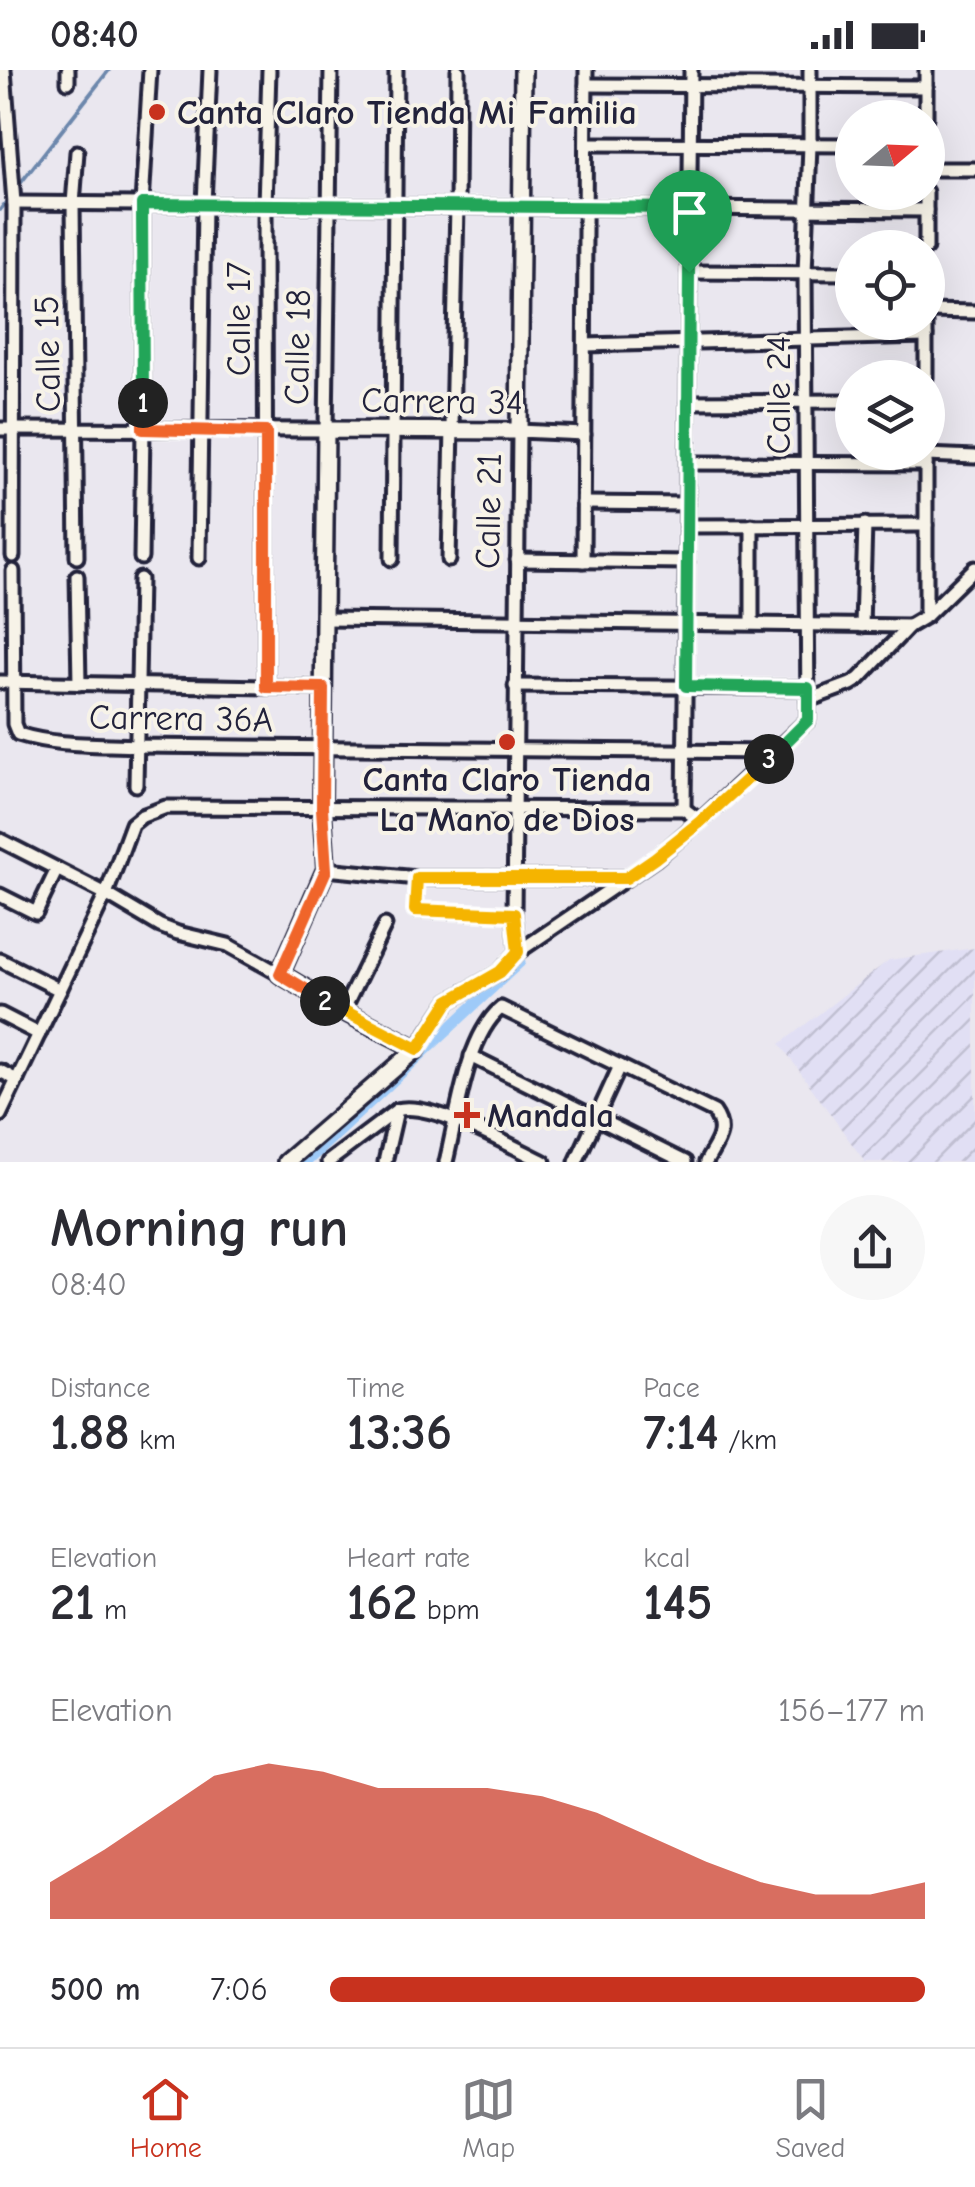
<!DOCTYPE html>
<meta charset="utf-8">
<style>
:root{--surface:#fff;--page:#f7f7f7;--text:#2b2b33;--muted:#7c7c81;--line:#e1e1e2;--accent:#c8321e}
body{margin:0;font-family:"Comic Neue",sans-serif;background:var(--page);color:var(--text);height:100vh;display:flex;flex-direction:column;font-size:38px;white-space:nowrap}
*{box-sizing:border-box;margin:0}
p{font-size:32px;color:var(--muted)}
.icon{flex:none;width:55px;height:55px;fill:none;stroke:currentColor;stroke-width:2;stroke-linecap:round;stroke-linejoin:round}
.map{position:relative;height:1092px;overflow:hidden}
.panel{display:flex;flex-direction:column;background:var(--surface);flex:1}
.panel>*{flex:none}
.needle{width:65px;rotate:71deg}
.fabs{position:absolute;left:835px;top:30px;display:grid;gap:20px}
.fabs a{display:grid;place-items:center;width:110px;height:110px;border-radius:50%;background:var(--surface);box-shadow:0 10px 40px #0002;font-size:50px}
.pin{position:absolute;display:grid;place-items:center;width:85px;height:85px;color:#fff;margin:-102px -42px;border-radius:50% 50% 50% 0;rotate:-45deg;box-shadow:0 0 10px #0007}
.pin .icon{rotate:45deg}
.km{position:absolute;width:50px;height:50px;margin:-25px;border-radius:50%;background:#222;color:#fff;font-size:28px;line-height:50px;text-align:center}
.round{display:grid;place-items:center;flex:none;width:105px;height:105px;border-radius:52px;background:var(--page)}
.head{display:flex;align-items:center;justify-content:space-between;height:170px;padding:0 50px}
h1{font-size:55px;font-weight:600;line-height:75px}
.figures{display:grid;grid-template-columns:repeat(3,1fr);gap:15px;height:170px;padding:10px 50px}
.figures div{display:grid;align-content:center}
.figures b{font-size:50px;font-weight:600}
.figures small{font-size:28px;font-weight:400}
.figures p{font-size:28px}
.chart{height:280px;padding:20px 50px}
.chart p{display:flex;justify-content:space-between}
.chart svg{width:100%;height:180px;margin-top:10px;fill:var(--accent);opacity:.7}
ul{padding:0 50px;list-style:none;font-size:32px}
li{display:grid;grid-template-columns:160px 120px 1fr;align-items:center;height:75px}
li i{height:25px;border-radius:12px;background:var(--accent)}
.status{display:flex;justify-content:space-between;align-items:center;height:70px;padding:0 50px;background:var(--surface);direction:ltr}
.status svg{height:28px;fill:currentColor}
.tabs{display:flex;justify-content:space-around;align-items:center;height:140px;border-top:2px solid var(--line);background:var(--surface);font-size:28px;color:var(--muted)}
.tabs a{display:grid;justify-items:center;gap:5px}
.tabs .active{color:var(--accent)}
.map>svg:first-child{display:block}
.industrial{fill:url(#industrial-furrows)}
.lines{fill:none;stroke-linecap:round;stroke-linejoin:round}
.stream{stroke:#6c87ac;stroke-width:4}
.canal{stroke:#9ecaf8;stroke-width:11}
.pedestrian-casing{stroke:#22223b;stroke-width:16}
.minor-casing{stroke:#22223b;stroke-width:19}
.tertiary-casing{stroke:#22223b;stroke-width:22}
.pedestrian{stroke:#f7f3e8;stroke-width:9}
.minor{stroke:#f7f3e8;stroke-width:11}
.tertiary{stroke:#f7f3e8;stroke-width:15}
.split-1-casing{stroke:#fff;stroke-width:20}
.split-2-casing{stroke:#fff;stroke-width:20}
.split-3-casing{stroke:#fff;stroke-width:20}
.split-4-casing{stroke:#fff;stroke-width:20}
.split-1{stroke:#22a559;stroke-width:12}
.split-2{stroke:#f0652b;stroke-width:12}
.split-3{stroke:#f5b400;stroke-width:12}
.split-4{stroke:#22a559;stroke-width:12}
.poi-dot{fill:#c8321e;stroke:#f7f3e8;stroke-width:4}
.labels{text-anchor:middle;stroke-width:8;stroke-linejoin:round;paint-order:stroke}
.poi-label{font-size:35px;font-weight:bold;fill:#22223b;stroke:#f7f3e8;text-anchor:start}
.street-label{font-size:35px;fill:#22223b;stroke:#f7f3e8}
</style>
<div class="status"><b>08:40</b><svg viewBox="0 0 49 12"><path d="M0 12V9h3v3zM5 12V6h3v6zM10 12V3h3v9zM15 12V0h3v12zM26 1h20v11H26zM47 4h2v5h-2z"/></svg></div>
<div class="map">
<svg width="975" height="1092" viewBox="0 0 975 1092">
<defs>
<pattern id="industrial-furrows" width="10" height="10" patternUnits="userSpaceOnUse" patternTransform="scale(2.5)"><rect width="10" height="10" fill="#e1dff4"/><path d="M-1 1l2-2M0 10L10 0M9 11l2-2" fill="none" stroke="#c1bfd2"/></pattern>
</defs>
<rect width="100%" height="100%" fill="#eae7ef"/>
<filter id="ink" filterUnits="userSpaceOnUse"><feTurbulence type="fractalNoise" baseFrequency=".01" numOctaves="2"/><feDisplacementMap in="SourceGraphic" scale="20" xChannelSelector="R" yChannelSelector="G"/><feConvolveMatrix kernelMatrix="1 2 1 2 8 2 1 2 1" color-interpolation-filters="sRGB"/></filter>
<g filter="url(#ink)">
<path class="industrial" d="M975,878V1092H865L780,974L889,890Z"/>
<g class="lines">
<g class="stream">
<path d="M16,119L109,0"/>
<path d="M0,140L11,126"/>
</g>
<path class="canal" d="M306,1092L520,892"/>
<g class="pedestrian-casing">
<path id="pedestrian" d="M417,808L415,841L514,844"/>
</g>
<g class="minor-casing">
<g id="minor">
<path d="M4,0L14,133L13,486"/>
<path d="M68,0V12"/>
<path d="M926,0V48"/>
<path d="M586,15L926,17"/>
<path d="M586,74L852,75"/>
<path d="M77,82L73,134L77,487"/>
<path d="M928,99H975"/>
<path d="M14,133L926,140"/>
<path d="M926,178V122"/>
<path d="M689,202L852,203"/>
<path d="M928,241L975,242"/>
<path d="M926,252V308"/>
<path d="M585,275L926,266"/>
<path d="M688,332L852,331"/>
<path d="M0,359L326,360L331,0"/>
<path d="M926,385L975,387"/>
<path d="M689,393L926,394"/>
<path d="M583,433L687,434"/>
<path d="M752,455V553"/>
<path d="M687,456L926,455"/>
<path d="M141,488L143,359L142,134L150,0"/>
<path d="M199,488L204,134L210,0"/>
<path d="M392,489L396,0"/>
<path d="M449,490L457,136L458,0"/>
<path d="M517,490L687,492"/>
<path d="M583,491L586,0"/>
<path d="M13,501L14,654L18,664C56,676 97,674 137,676L776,682"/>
<path d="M77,506L79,614"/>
<path d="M926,546V382"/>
<path d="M325,549L909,556"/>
<path d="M862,556L865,454"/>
<path d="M0,612L323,618"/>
<path d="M515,616L808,618"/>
<path d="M266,617L265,135L269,0"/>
<path d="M808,630L851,614L859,609L909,556L926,546L975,498"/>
<path d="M136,715L140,509"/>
<path d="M684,739L691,0"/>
<path d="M0,770L106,824L160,856L178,863L228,875L280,904"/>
<path d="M326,799L417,808H626"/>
<path d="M0,825L36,843L57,799"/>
<path d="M518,882L514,844L519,361L584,364"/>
<path d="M0,890L60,920"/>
<path d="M343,941L385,855"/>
<path d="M0,944L39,964"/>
<path d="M417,979L449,931L500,902L518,882L655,789L700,751L808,650L805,203L810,75V0"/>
<path d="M471,986L685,1092"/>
<path d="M0,1001L17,1010"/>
<path d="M0,1045L106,824L132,754L142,746L166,737L684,739L700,751"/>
<path d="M328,1092L397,1040"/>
<path d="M385,1092L397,1040C430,1030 513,1077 544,1092"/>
<path d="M446,1092C457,1048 466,966 501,938L714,1042C728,1062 716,1073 706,1092"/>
<path d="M576,1092L620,996"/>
</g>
</g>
<g class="tertiary-casing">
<path id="tertiary" d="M286,1092L417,979L343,941L280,904L326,799L322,738L326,360L519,361L523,0"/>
</g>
<use href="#pedestrian" class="pedestrian"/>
<use href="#minor" class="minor"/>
<use href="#tertiary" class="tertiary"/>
</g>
</g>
<g class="lines" filter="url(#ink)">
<g class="split-1-casing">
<path id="split-1" d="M143,333L142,134L690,138L689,202"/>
</g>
<g class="split-2-casing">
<path id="split-2" d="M143,333V359L266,362V617L323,618L322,738L326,800L280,904L325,931"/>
</g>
<g class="split-3-casing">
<path id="split-3" d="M325,931L418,979L449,931L500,902L518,882L514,844L415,840L417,808H626L655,788L700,752L769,689"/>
</g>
<g class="split-4-casing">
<path id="split-4" d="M689,202L686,616L808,618V650L769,689"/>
</g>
<use href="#split-1" class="split-1"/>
<use href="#split-2" class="split-2"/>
<use href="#split-3" class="split-3"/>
<use href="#split-4" class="split-4"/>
</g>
<g class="poi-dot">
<circle cx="157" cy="42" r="10"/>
<circle cx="507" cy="672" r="10"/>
<path d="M462 1030h10v10h10v10h-10v10h-10v-10h-10v-10h10z"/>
</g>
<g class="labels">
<g class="poi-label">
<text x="177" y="54">Canta Claro Tienda Mi Familia</text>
<text x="507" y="721" text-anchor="middle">Canta Claro Tienda<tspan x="507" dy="40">La Mano de Dios</tspan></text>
<text x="487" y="1057">Mandala</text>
</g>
<g class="street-label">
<text transform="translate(238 249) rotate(-90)" y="12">Calle 17</text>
<text transform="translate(297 277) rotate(-89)" y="12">Calle 18</text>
<text transform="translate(47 284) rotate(-91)" y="12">Calle 15</text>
<text transform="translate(778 325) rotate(-90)" y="12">Calle 24</text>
<text transform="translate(442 331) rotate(1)" y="12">Carrera 34</text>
<text transform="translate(488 441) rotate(-89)" y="12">Calle 21</text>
<text transform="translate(181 648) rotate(1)" y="12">Carrera 36A</text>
</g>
</g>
</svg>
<div class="fabs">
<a><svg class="needle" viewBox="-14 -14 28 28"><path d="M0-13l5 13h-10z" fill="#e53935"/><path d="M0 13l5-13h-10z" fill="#7c7c81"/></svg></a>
<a><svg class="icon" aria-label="locate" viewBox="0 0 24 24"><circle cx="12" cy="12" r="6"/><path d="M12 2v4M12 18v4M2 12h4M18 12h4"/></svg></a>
<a><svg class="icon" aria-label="layers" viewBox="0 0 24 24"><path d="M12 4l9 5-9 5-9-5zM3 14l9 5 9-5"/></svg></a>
</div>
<div class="pin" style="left:689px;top:202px;background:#1e9e55"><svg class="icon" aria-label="arrive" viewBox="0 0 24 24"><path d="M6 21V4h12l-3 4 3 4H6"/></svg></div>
<b class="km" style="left:143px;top:333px">1</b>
<b class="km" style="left:325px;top:931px">2</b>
<b class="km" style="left:769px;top:689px">3</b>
</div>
<section class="panel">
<div class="head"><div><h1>Morning run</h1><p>08:40</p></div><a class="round"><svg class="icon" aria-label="share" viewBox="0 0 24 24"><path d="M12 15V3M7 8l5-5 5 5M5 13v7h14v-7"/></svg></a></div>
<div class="figures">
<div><p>Distance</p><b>1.88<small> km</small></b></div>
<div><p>Time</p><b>13:36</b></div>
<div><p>Pace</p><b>7:14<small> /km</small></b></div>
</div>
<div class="figures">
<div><p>Elevation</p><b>21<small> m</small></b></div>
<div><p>Heart rate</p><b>162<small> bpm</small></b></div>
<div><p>kcal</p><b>145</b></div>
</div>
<div class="chart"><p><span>Elevation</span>156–177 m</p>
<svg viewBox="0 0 160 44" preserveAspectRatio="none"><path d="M0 44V35L10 27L20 18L30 9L40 6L50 8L60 12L70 12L80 12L90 14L100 18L110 24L120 30L130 35L140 38L150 38L160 35V44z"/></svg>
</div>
<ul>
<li><b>500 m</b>7:06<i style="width:100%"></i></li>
</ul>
</section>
<nav class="tabs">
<a class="active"><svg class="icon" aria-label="home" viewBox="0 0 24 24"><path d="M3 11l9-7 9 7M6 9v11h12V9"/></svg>Home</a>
<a><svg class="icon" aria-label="map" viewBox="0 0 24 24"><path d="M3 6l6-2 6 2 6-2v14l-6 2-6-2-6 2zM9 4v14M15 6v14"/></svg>Map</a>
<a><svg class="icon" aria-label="saved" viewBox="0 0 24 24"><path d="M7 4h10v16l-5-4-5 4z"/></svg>Saved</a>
</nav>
